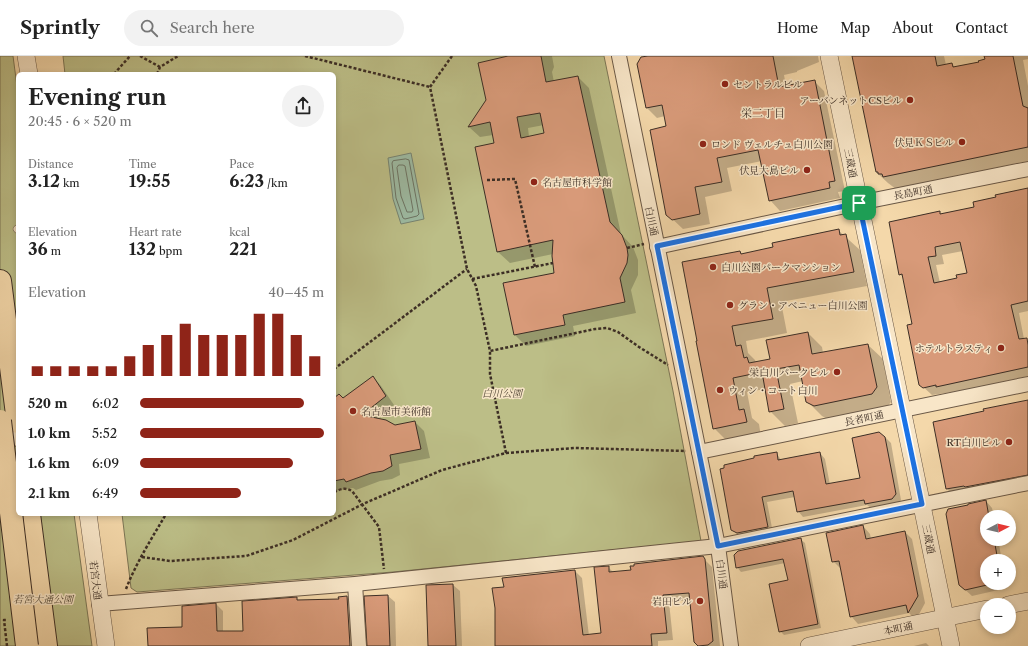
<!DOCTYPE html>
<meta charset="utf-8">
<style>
:root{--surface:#fff;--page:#f2f2f2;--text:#222;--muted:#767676;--line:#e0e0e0;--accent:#8f2418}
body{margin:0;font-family:"Libre Caslon Text","Noto Serif JP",serif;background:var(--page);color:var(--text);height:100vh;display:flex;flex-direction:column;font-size:15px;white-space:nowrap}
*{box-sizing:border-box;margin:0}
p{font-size:13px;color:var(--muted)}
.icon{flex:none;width:22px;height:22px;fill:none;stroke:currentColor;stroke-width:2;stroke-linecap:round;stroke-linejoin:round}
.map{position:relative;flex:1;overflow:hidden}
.drawer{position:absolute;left:16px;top:16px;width:320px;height:444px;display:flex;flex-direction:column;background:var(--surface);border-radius:6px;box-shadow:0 2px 6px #0003}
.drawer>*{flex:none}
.needle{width:26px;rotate:83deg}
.fabs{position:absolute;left:980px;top:454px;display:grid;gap:8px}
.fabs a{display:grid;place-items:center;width:36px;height:36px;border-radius:50%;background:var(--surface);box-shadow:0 2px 6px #0003;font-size:20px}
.pin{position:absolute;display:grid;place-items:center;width:34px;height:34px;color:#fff;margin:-17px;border-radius:8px;box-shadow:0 2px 6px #0006}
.round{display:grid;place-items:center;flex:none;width:42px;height:42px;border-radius:21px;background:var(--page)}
.headline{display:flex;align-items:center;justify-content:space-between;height:68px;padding:0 12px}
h1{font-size:22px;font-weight:800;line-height:30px}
.stats{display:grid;grid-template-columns:repeat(3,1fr);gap:6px;height:68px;padding:4px 12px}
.stats div{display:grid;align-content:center}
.stats b{font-size:17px;font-weight:800}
.stats small{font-size:11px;font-weight:400}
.stats p{font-size:11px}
.chart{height:112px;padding:8px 12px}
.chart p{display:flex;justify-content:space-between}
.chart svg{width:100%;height:72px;margin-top:4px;stroke:var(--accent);stroke-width:6}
ul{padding:0 12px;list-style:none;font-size:13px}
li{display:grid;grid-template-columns:64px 48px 1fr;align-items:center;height:30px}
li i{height:10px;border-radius:5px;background:var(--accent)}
header{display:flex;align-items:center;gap:24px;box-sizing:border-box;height:56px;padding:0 20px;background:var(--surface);border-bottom:1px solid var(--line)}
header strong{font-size:19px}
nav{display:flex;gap:22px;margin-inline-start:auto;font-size:14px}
.search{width:280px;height:36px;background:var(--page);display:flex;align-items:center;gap:10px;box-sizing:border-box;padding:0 14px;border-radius:22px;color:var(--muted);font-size:15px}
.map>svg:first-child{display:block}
.green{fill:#bcbe87;stroke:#7c7656}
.water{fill:#9dbba3;stroke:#768371}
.shadow{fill:#0003;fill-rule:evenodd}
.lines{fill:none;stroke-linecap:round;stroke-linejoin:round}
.shore{stroke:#6c7464;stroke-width:1}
.building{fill:#d89a79;stroke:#3c2e25;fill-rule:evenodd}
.service-casing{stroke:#6a5846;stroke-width:8}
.minor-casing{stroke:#6a5846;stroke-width:16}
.tertiary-casing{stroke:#6a5846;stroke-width:18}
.motorway-casing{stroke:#3c2e25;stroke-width:24}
.path{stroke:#3c2e25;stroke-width:2.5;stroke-dasharray:3 2;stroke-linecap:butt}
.service{stroke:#f8e6c8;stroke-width:7}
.minor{stroke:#f8e6c8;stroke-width:14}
.tertiary{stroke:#f8e6c8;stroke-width:17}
.motorway{stroke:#f4d8aa;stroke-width:22}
.motorway-bridge-casing{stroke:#3c2e25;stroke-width:24;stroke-linecap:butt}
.motorway-bridge{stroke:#f4d8aa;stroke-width:22}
.route-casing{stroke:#fff;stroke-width:8}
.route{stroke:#1a73e8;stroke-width:5}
.poi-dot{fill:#8f2418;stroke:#f8e6c8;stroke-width:1.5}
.labels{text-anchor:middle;stroke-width:3;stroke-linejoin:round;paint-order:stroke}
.poi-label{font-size:10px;fill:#3c2e25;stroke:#f8e6c8;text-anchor:start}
.street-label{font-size:10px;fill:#3c2e25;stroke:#f8e6c8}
.park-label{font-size:10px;font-style:italic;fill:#564b39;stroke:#f8e6c8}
.neighbourhood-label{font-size:11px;fill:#3c2e25;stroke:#f8e6c8}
</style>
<header>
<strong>Sprintly</strong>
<div class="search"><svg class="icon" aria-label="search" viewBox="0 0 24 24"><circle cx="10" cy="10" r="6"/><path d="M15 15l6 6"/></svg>Search here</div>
<nav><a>Home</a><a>Map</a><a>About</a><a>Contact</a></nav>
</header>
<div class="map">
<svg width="1028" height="590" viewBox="0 0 1028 590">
<rect width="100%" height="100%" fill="#f4d8aa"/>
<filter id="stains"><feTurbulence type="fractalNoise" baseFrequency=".005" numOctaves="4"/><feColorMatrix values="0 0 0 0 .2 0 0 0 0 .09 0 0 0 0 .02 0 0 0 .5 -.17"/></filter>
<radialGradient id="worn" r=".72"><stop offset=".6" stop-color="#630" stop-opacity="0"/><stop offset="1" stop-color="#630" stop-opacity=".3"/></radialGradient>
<g class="green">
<path d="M0,0H13L18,38V376L0,379Z"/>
<path d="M63,0H604L673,335L701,485L393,516L137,536L131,532L122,458H334V18H65Z"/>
<path d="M18,388V458H74L92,590H0V391Z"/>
</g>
<path class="water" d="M411,97L424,163L401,168L393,143L388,102Z"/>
<g class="shadow">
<path d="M512,0H552L554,11L552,16L554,26L578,21L589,32L621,178L633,191L638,204V219L631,234L636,257L573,270L575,280L526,290L515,279L505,228L556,218L553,198L510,207L498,196L476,92L495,88L493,79L480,81L469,71L487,44ZM544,69L546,77L529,81L528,72Z"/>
<path d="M653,0H818L819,6L797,15V16L784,19L786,30L814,25L824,35L845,135L838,136L840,142L780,155L770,144L762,105L727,112L732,135L705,141L710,168L683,173L667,158L668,71L665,60L657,62L647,52Z"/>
<path d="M854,0H944L946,9L952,8L955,12L980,7L986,4L989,0H1028V3L1023,4L1028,30V105L896,133L888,127L876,116Z"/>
<path d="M1028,134V255L1019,257L1024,283H1026L1028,285V320L966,334L932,339L920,328L913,269L904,222L900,218L939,156L941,158L975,151ZM963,195L968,218L958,223L940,227L936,209L944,208L942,199Z"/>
<path d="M838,174L860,194L867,230L781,246L787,277L746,285L748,297L755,304L756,307L771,304L808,277L822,291L823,297L868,289L883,303L891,346L886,352L829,364L822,360L807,345L803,325L790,328L798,367L785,370L770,355L766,333L747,336L752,362L759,368L761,381L729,387L714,372L740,196L742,198L774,192Z"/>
<path d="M373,321L381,330L394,349L377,363L395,370L415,366L424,375L430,402L399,408L400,419L392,423L380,425L356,434L353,432L334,435V343H343Z"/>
<path d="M1028,345V427L955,441L947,433Z"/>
<path d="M885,381L891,387L901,444L898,448L872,453L867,449L803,461L798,455L795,441L767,446L773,477L738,479L732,473L776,397L782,405L820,397L825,403L830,429L861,423Z"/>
<path d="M986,445L992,452L994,461H987V483H998L1002,505H987V527H1006L1007,532L972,540L960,529Z"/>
<path d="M863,470L870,478L871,483L905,476L912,483L925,547L916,564L909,557L858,568L851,560L841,513L833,505Z"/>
<path d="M800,483L805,487L821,572L784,579L780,575L789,525L785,507L741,516L737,511Z"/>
<path d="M702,501L712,511L720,590H699L695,586L691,544L669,546L673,584L658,585V590H496L505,532L575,515L582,522L589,580L602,578L608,511L614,517L632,515Z"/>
<path d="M453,529L460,535L462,590H429Z"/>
<path d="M388,540L395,546L396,590H368Z"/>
<path d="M347,541L354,548L356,590H149L183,572L216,548L223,555V576H244L296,542L299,545L340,544Z"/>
<path d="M926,587L929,590H914Z"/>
</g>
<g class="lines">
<g class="shore">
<path d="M406,103L409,104L419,158L417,160L405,163L403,162L396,142L392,107L393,105Z"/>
<path d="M399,109H403L405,110L413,154L412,156H407L401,140L397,112Z"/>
</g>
</g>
<g class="building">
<path d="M508,0H541L546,26L578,20L610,166L622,179L627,192L628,199L627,207L620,222L625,246L563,259L565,269L514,279L503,227L554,217L552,200L553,184L497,196L475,91L494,87L490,66L468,71L486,44L478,7ZM540,57L544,77L521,82L517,61Z"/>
<path d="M648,0H773L779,31L815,24L835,125L829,126L830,132L769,145L758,94L717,102L722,126L695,131L700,158L672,164L666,159L650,74L666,70L662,49L646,52L637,8L641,1Z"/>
<path d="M852,0H935L937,10L952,7L953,11L979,6L978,5L985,3L984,0H1013L1023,50L1028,52V91L883,121L882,118H878V116H876Z"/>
<path d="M1028,132V245L1011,249L1019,283L1027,282L1028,289V311L936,331V329L923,332L919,329L907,269L912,268L902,218L899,219L889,166L940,155V158L974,151L973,146L996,141L995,139ZM960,186L967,217L956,219L957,222L934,227L928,201L936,200L935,191Z"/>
<path d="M839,173L840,179L846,178L854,216L767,232L773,263L732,270L736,290L741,289L744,302L747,301L749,307L770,303L766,284L808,276L812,298L868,288L877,331L872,338L814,350L806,346L799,309L776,313L784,353L769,356L762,316L733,322L739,354L744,353L747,366L713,373L696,285H697L682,206L740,195L741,198L773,191L772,187Z"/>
<path d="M373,320L386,340L362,359L386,364L395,369L415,365L421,393L390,399L392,410L383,415L371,417L346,426L344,423L334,425V342L339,338L343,342Z"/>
<path d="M1028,344V419L965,431L964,430L946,433L933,366L984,355L983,353Z"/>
<path d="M879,376L885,381L896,438L892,443L865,448L864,444L797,456L793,435L762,441L768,471L737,477L731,474L720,413L724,412V409L754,402V400L777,396L778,404L820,396L826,428L860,422L852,382Z"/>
<path d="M986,444L989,461H987V483H994L998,505H987V529L965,534L959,529L946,458L948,453L968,449V448Z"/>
<path d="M863,469L866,483L905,475L918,540L908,557L906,549L850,561L839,505L832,506L826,477Z"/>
<path d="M801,482L818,568L779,576L769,528L788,524L783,503L736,512L734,499L738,495Z"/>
<path d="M703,500L705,503L713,585L708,589L698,590L694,586L689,537L663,539L667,577L651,578L652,590H495V552L492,532L504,531L502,522L575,514L583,579L601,577L594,511L609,510V516L631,514L630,510H634V508Z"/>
<path d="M453,528L456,590H428L426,529Z"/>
<path d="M388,539L390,590H367L364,540Z"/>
<path d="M347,540L350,590H148L147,572L182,571V550L216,547L217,575H243L242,545L297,541V544L339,543L338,541Z"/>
</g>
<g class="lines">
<g class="service-casing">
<path id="service" d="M17,173L18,174"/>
</g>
<g class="minor-casing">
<g id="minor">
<path d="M619,0L718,490L731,590"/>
<path d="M657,191L859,147L1028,113"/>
<path d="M0,385L18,382"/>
<path d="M699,396L1028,328"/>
<path d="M355,528L359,590"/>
<path d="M99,548L355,528L718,490L1028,427"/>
</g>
</g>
<g class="tertiary-casing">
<g id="tertiary">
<path d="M26,0L29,18"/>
<path d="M829,0L951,590"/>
<path d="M88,458L106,590"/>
<path d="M1008,549L1028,545"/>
<path d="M809,590L987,553"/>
</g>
</g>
<g class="motorway-casing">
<g id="motorway">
<path d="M0,225L18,366"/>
<path d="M29,458L46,590"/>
</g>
</g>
<g class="path">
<path d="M140,0L160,11"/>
<path d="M305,0L430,31"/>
<path d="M452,0L430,31L467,213L476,230L490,295L595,273L607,272L618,276L639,291L668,309"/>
<path d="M114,18L130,0"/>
<path d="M157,18L160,11L178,0"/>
<path d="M487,124L515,123L535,211"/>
<path d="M627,192L644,188"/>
<path d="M472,223L553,207"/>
<path d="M334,313L467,213"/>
<path d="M506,397L575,392L686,395"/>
<path d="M334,436C341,433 345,431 352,435L379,471L384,513"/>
<path d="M142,501L170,505L246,500L293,484L363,448L442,414L506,397L490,318V295"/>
<path d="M126,533C136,507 152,482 166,458"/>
<path d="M7,590L4,564H7"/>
</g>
<use href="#service" class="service"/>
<use href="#minor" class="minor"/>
<use href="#tertiary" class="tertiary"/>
<use href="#motorway" class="motorway"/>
<g class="motorway-bridge-casing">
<path id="motorway-bridge" d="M0,365L27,590"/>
</g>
<use href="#motorway-bridge" class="motorway-bridge"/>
</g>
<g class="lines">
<g class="route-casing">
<path id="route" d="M859,147L922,448L718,490L657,190Z"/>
</g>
<use href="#route" class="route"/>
</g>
<g class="poi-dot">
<circle cx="725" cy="28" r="4"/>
<circle cx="910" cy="44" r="4"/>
<circle cx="962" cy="86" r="4"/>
<circle cx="703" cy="88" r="4"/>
<circle cx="807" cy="114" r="4"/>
<circle cx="534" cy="126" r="4"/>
<circle cx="713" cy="211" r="4"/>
<circle cx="730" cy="249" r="4"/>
<circle cx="1001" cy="292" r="4"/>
<circle cx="837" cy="316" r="4"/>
<circle cx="720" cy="334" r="4"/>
<circle cx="353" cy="355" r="4"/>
<circle cx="1009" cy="386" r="4"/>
<circle cx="700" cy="545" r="4"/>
</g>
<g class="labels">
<g class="poi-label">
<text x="733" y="32">セントラルビル</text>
<text x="902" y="48" text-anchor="end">アーバンネットCSビル</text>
<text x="954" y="90" text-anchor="end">伏見ＫＳビル</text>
<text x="711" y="92">ロンド ヴェルチュ白川公園</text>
<text x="799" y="118" text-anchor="end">伏見大島ビル</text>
<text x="542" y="130">名古屋市科学館</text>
<text x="721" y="215">白川公園パークマンション</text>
<text x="738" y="253">グラン・アベニュー白川公園</text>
<text x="993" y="296" text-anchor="end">ホテルトラスティ</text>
<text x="829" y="320" text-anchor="end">栄白川パークビル</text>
<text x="728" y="338">ウィン・コート白川</text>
<text x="361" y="359">名古屋市美術館</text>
<text x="1001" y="390" text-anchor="end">RT白川ビル</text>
<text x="692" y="549" text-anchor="end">岩田ビル</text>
</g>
<g class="street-label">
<text transform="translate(851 107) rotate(79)" y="4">三蔵通</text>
<text transform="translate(913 136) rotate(-11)" y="4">長島町通</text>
<text transform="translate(652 165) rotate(78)" y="4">白川通</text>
<text transform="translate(864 362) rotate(-12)" y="4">長者町通</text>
<text transform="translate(929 483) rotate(79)" y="4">三蔵通</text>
<text transform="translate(722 518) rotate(83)" y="4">白川通</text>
<text transform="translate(96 524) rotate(83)" y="4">若宮大通</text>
<text transform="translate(898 572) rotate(-12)" y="4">本町通</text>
</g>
<g class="park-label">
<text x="502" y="341">白川公園</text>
<text x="43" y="547">若宮大通公園</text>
</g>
<g class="neighbourhood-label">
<text x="763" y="61">栄二丁目</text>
</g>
</g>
<rect width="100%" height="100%" filter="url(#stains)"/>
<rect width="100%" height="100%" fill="url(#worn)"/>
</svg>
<div class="fabs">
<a><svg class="needle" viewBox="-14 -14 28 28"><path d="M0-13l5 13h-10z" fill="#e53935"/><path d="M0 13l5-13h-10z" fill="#767676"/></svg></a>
<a>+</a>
<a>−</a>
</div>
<div class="pin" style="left:859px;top:147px;background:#1e9e55"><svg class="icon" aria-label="arrive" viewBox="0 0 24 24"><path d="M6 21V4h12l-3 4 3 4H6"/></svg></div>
<section class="drawer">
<div class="headline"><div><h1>Evening run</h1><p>20:45 · 6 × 520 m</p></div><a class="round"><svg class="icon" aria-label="share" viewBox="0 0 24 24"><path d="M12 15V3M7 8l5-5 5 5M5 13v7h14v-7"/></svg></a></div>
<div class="stats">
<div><p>Distance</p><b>3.12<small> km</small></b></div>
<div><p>Time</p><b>19:55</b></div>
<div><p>Pace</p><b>6:23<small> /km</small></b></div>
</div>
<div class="stats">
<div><p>Elevation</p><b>36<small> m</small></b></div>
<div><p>Heart rate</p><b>132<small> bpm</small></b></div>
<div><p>kcal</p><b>221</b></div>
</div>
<div class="chart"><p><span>Elevation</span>40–45 m</p>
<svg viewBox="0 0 160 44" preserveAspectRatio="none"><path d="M5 44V38M15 44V38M25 44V38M35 44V38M45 44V38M55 44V32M65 44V25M75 44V19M85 44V12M95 44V19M105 44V19M115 44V19M125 44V6M135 44V6M145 44V19M155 44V32"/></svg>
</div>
<ul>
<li><b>520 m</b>6:02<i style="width:89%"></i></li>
<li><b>1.0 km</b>5:52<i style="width:100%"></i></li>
<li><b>1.6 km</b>6:09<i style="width:83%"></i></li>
<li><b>2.1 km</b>6:49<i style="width:55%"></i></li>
</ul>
</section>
</div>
